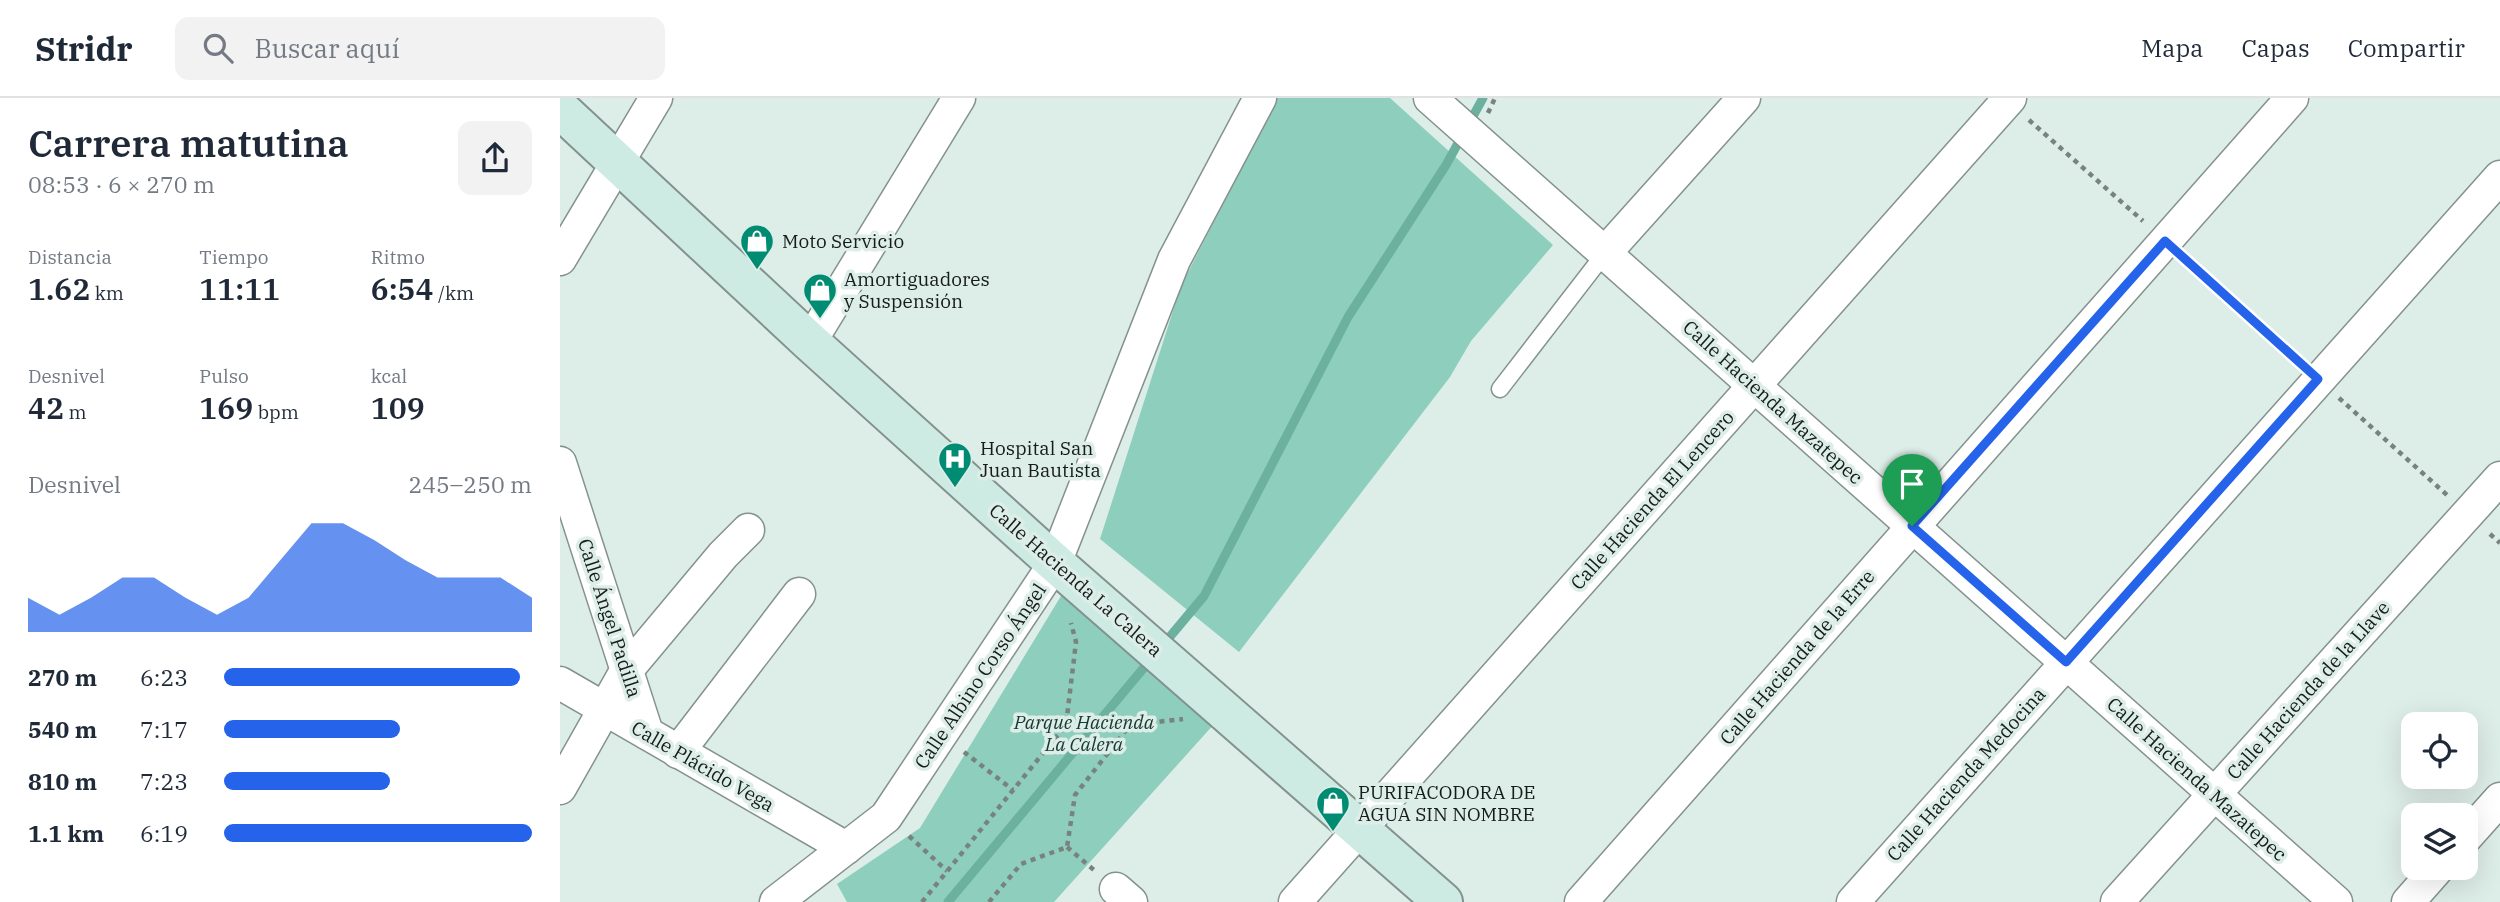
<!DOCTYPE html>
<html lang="es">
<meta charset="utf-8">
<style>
:root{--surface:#fff;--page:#f2f2f3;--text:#1f2937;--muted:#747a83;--line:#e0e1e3;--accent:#2563eb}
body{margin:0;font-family:"IBM Plex Serif",serif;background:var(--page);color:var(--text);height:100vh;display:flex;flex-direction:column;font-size:26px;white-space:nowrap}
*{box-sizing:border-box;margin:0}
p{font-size:23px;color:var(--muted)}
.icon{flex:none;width:38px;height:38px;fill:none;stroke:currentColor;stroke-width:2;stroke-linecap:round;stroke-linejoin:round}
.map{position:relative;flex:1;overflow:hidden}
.sheet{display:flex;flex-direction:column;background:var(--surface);width:560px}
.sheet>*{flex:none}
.tools{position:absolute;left:1841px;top:614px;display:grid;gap:14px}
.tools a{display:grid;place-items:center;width:77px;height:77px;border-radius:14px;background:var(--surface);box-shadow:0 7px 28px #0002;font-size:35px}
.pin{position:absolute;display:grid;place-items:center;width:60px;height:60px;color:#fff;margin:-72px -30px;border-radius:50% 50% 50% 0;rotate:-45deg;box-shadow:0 0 7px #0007}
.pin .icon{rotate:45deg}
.round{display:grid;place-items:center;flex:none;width:74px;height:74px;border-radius:14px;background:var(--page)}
.overview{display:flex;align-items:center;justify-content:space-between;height:119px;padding:0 28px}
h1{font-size:38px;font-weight:600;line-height:52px}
.stats{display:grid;grid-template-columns:repeat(3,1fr);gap:10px;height:119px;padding:7px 28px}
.stats div{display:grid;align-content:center}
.stats b{font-size:30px;font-weight:600}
.stats small{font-size:19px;font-weight:400}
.stats p{font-size:19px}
.chart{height:196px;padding:14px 28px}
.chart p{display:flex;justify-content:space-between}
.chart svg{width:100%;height:126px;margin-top:7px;fill:var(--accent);opacity:.7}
ul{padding:0 28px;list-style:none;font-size:23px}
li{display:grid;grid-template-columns:112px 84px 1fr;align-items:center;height:52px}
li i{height:18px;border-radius:9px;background:var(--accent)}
header{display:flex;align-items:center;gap:42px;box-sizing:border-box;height:98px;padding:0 35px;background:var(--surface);border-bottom:2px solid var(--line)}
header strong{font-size:33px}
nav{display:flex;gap:38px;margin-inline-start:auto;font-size:24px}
.search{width:490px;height:63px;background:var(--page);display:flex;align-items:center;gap:18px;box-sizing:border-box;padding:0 24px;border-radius:14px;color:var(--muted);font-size:26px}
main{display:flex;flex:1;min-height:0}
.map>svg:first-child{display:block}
.green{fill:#8ecebc}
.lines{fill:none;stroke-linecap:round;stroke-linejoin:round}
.stream{stroke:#6bb19e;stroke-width:9}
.lane-casing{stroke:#84928e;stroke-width:19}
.street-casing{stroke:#84928e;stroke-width:35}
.secondary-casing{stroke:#84928e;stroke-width:42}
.path{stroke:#78837f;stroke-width:4.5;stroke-dasharray:5 5;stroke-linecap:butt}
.lane{stroke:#fff;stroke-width:16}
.street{stroke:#fff;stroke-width:32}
.secondary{stroke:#cdebe3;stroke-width:38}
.route-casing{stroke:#fff;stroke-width:14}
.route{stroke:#2563eb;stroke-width:9}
.labels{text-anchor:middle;stroke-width:7;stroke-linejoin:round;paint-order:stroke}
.poi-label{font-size:19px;fill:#161c1a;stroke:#ddede8;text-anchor:start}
.street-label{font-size:19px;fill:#161c1a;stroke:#ddede8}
.park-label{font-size:19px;font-style:italic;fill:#173930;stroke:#ddede8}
</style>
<header>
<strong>Stridr</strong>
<div class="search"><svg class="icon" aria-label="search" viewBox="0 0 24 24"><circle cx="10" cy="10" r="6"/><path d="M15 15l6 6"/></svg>Buscar aquí</div>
<nav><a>Mapa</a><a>Capas</a><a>Compartir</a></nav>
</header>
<main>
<section class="sheet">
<div class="overview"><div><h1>Carrera matutina</h1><p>08:53 · 6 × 270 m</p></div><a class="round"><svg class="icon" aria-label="share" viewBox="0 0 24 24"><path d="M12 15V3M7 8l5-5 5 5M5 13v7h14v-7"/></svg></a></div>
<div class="stats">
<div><p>Distancia</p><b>1.62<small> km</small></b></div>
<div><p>Tiempo</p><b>11:11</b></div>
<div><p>Ritmo</p><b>6:54<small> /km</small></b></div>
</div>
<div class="stats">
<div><p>Desnivel</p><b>42<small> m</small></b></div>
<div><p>Pulso</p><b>169<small> bpm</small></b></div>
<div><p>kcal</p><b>109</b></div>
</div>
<div class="chart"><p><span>Desnivel</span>245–250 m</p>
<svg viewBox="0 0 160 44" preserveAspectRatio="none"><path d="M0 44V32L10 38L20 32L30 25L40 25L50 32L60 38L70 32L80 19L90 6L100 6L110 12L120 19L130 25L140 25L150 25L160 32V44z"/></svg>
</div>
<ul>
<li><b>270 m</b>6:23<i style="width:96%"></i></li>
<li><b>540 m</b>7:17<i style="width:57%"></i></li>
<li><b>810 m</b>7:23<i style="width:54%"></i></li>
<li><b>1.1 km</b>6:19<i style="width:100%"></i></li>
</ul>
</section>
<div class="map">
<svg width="1940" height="804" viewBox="0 0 1940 804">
<rect width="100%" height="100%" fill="#ddede8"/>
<g class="green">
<path d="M717,0H830L993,147L911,243L890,279L679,554L540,441L621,188Z"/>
<path d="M504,493L655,625L494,804H287L277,786L360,730Z"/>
</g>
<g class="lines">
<g class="stream">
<path d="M603,547L644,498L788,219L886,67L923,0"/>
<path d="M388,804L592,560"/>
</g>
<g class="lane-casing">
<path id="lane" d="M940,291L1045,155"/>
</g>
<g class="street-casing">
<g id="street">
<path d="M870,0L1776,804"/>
<path d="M1045,155L1184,0"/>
<path d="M0,161L96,0"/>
<path d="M250,244L399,0"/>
<path d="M0,365L87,635"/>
<path d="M0,585L286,750"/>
<path d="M118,654L239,496"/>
<path d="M0,690L66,573L163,457L188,432"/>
<path d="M1906,739L1940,701"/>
<path d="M556,791L571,804"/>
<path d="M216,804L326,719L495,465L614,162L700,0"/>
<path d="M735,804L1450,0"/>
<path d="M1021,804L1732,0"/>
<path d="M1293,804L1940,79"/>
<path d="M1557,804L1940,380"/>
<path d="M1848,804L1878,770"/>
</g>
</g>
<g class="secondary-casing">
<path id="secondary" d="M0,11L250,244L495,465L883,804"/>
</g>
<g class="path">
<path d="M928,15L935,0"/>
<path d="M1469,22L1583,123"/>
<path d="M1626,162L1739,264"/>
<path d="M1779,300L1887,397"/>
<path d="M1930,436L1940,445"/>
<path d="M404,654L453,692"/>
<path d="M349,738L387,773"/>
<path d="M507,749L534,772"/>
<path d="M362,804L506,627L516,544L511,525"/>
<path d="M429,804L461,766L507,749L515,697L570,627L623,621"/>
</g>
<use href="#lane" class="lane"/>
<use href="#street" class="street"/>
<use href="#secondary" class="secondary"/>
</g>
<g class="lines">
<g class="route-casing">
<path id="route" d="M1605,143L1758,281L1506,564L1352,428Z"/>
</g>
<use href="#route" class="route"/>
</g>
<defs>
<g id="shop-pin" transform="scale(1.75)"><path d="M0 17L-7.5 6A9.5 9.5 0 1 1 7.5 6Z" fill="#008c73" stroke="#ddede8"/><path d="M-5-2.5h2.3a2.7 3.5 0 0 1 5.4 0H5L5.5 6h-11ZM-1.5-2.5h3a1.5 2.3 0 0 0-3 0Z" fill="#fff"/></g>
<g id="hospital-pin" transform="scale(1.75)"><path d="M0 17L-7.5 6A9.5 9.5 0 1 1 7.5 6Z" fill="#008c73" stroke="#ddede8"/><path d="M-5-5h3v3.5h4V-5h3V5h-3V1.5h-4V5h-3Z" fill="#fff"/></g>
</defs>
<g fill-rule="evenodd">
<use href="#shop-pin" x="197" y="143"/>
<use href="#shop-pin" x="260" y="192"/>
<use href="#hospital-pin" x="395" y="361"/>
<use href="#shop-pin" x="773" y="705"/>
</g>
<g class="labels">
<g class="poi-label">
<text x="222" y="150">Moto Servicio</text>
<text x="284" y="188">Amortiguadores<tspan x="284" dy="22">y Suspensión</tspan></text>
<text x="420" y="357">Hospital San<tspan x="420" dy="22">Juan Bautista</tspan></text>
<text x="798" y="701">PURIFACODORA DE<tspan x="798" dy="22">AGUA SIN NOMBRE</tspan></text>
</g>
<g class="street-label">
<text transform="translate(1213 304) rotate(42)" y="7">Calle Hacienda Mazatepec</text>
<text transform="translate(1092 402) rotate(-48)" y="7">Calle Hacienda El Lencero</text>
<text transform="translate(516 482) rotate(41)" y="7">Calle Hacienda La Calera</text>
<text transform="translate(50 520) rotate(72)" y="7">Calle Ángel Padilla</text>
<text transform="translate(1237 559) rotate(-49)" y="7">Calle Hacienda de la Erre</text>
<text transform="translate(420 578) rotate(-56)" y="7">Calle Albino Corso Ángel</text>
<text transform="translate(1748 592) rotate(-48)" y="7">Calle Hacienda de la Llave</text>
<text transform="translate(143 668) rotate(30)" y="7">Calle Plácido Vega</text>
<text transform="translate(1406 676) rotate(-48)" y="7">Calle Hacienda Medocina</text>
<text transform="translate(1637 681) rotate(42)" y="7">Calle Hacienda Mazatepec</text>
</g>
<g class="park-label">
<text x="524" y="631">Parque Hacienda<tspan x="524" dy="22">La Calera</tspan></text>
</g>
</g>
</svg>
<div class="tools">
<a><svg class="icon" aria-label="locate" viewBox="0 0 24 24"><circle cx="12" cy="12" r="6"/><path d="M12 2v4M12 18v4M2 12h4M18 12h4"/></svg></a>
<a><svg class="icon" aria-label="layers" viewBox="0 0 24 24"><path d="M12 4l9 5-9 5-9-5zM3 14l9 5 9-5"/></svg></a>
</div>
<div class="pin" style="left:1352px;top:428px;background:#1e9e55"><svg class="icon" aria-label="arrive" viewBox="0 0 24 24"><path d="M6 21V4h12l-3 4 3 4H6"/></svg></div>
</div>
</main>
